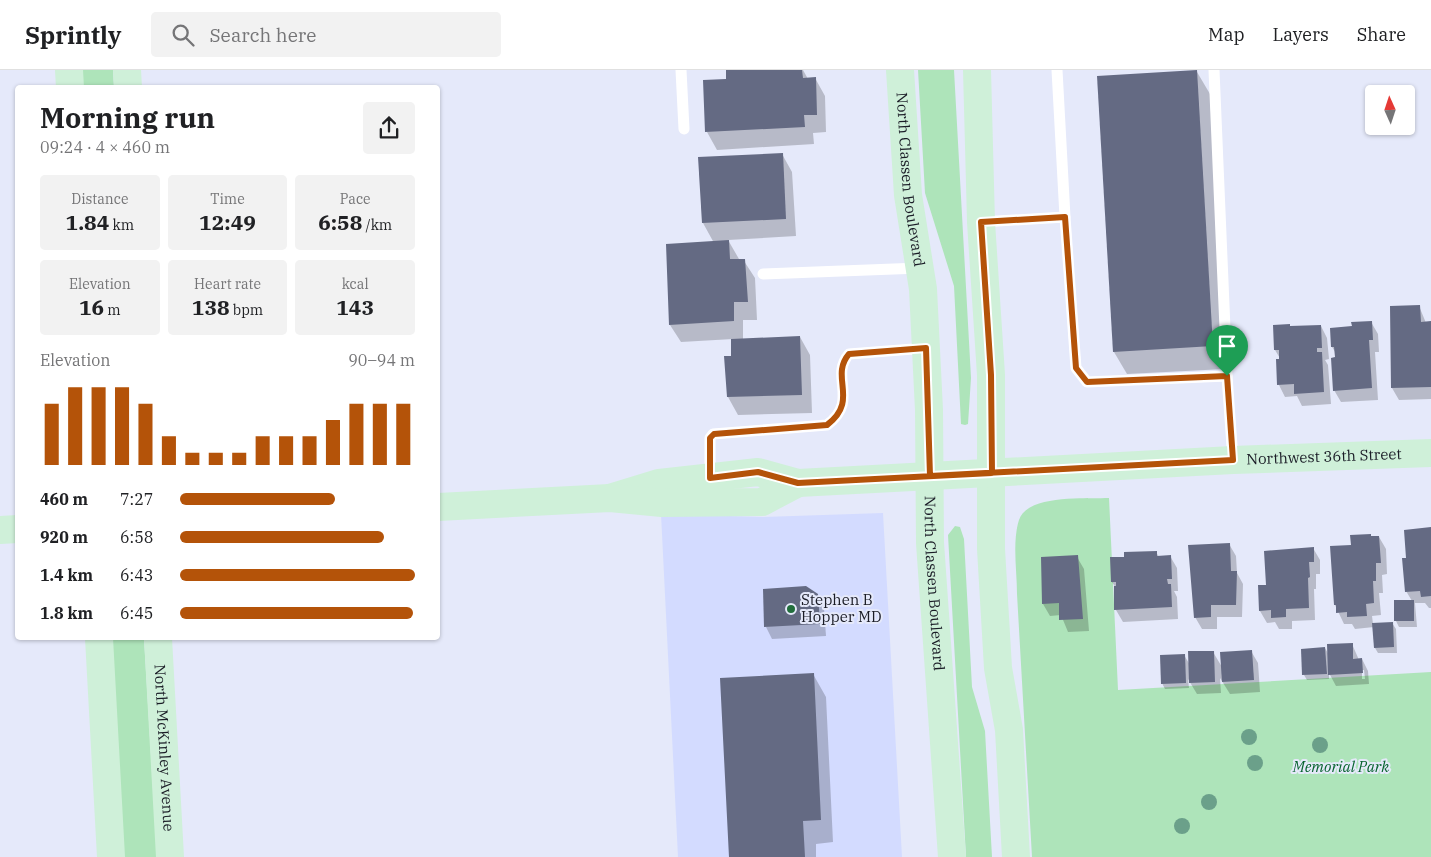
<!DOCTYPE html>
<meta charset="utf-8">
<style>
:root{--surface:#fff;--page:#f2f2f2;--text:#202124;--muted:#757577;--line:#e0e0e0;--accent:#b45309}
body{margin:0;font-family:"IBM Plex Serif",serif;background:var(--page);color:var(--text);height:100vh;display:flex;flex-direction:column;font-size:19px;white-space:nowrap}
*{box-sizing:border-box;margin:0}
p{font-size:16px;color:var(--muted)}
.icon{flex:none;width:28px;height:28px;fill:none;stroke:currentColor;stroke-width:2;stroke-linecap:round;stroke-linejoin:round}
.map{position:relative;flex:1;overflow:hidden}
.details{position:absolute;left:15px;top:15px;width:425px;height:555px;display:flex;flex-direction:column;background:var(--surface);border-radius:5px;box-shadow:0 1px 4px #0004}
.details>*{flex:none}
.needle{width:32px;rotate:357deg}
.buttons{position:absolute;left:1365px;top:15px;display:grid;gap:10px}
.buttons a{display:grid;place-items:center;width:50px;height:50px;border-radius:5px;background:var(--surface);box-shadow:0 1px 4px #0004;font-size:25px}
.pin{position:absolute;display:grid;place-items:center;width:42px;height:42px;color:#fff;margin:-51px -21px;border-radius:50% 50% 50% 0;rotate:-45deg;box-shadow:0 0 5px #0007}
.pin .icon{rotate:45deg}
.round{display:grid;place-items:center;flex:none;width:52px;height:52px;border-radius:5px;background:var(--page)}
.summary{display:flex;align-items:center;justify-content:space-between;height:85px;padding:0 25px}
h1{font-size:28px;font-weight:700;line-height:38px}
.stats{display:grid;grid-template-columns:repeat(3,1fr);gap:8px;height:85px;padding:5px 25px}
.stats div{display:grid;align-content:center;border-radius:5px;background:var(--page);text-align:center}
.stats b{font-size:21px;font-weight:700}
.stats small{font-size:14px;font-weight:400}
.stats p{font-size:14px}
.chart{height:140px;padding:10px 25px}
.chart p{display:flex;justify-content:space-between}
.chart svg{width:100%;height:90px;margin-top:5px;stroke:var(--accent);stroke-width:6}
ul{padding:0 25px;list-style:none;font-size:16px}
li{display:grid;grid-template-columns:80px 60px 1fr;align-items:center;height:38px}
li i{height:12px;border-radius:6px;background:var(--accent)}
header{display:flex;align-items:center;gap:30px;box-sizing:border-box;height:70px;padding:0 25px;background:var(--surface);border-bottom:1px solid var(--line)}
header strong{font-size:24px}
nav{display:flex;gap:28px;margin-inline-start:auto;font-size:18px}
.search{width:350px;height:45px;background:var(--page);display:flex;align-items:center;gap:12px;box-sizing:border-box;padding:0 18px;border-radius:5px;color:var(--muted);font-size:19px}
.map>svg:first-child{display:block}
.built{fill:#d3dbff}
.green{fill:#aee4ba}
.shadow{fill:#0003;fill-rule:evenodd}
.building{fill:#646a83}
.lines{fill:none;stroke-linecap:round;stroke-linejoin:round}
.lane{stroke:#fff;stroke-width:11}
.secondary{stroke:#cff0d9;stroke-width:28}
.tree{fill:#6ba08a}
.route-casing{stroke:#fff;stroke-width:10}
.route{stroke:#b45309;stroke-width:6}
.poi-dot{fill:#226e3c;stroke:#e5e9fa;stroke-width:2}
.labels{text-anchor:middle;stroke-width:4;stroke-linejoin:round;paint-order:stroke}
.street-label{font-size:15px;fill:#1a1c26;stroke:#e5e9fa}
.poi-label{font-size:15px;fill:#1a1c26;stroke:#e5e9fa;text-anchor:start}
.park-label{font-size:15px;font-style:italic;fill:#08642f;stroke:#e5e9fa}
</style>
<header>
<strong>Sprintly</strong>
<div class="search"><svg class="icon" aria-label="search" viewBox="0 0 24 24"><circle cx="10" cy="10" r="6"/><path d="M15 15l6 6"/></svg>Search here</div>
<nav><a>Map</a><a>Layers</a><a>Share</a></nav>
</header>
<div class="map">
<svg width="1431" height="787" viewBox="0 0 1431 787">
<rect width="100%" height="100%" fill="#e5e9fa"/>
<path class="built" d="M883,443L902,787H678L661,444L763,447Z"/>
<g class="green">
<path d="M80,0H113L114,17H81Z"/>
<path d="M918,0H954L971,308L968,354L965,355L961,354L954,216L925,123Z"/>
<path d="M1109,428L1118,620L1431,602V787H1032L1017,524C1017,501 1012,472 1019,450C1027,424 1087,429 1109,428Z"/>
<path d="M955,456L960,457L964,469L972,617L985,661L992,787H966L948,465Z"/>
<path d="M110,568H144L157,787H121Z"/>
</g>
<g class="shadow">
<path d="M743,0H803L808,9L815,8L825,26L826,62L813,63L814,74L717,80L707,62L728,10Z"/>
<path d="M1197,2L1210,24L1225,299L1127,304L1114,282Z"/>
<path d="M782,84L792,102L796,166L728,170L739,189L744,191L755,208L757,250H743V270L800,267L810,285L812,343L738,345L728,327L726,288L733,287V269L681,272L670,255L714,173L703,153L700,89Z"/>
<path d="M1419,236L1426,253H1431V329L1399,330L1392,318L1391,279H1393Z"/>
<path d="M1371,252L1378,264L1379,282H1375L1378,330L1341,332L1334,320L1336,283L1332,277L1353,257Z"/>
<path d="M1321,256L1327,268L1329,289L1325,290L1328,295L1331,334L1302,336L1297,326L1285,327L1279,315L1281,290L1275,280Z"/>
<path d="M1431,459V538H1429L1425,533H1415L1417,557H1399L1396,551L1412,531L1406,521L1407,489Z"/>
<path d="M1379,467L1386,479L1387,504L1382,505L1383,523H1379L1381,545L1372,546L1373,554L1392,553L1396,559L1397,583H1378L1375,578L1374,557L1355,559L1352,554H1344L1335,535L1352,476L1371,468Z"/>
<path d="M1229,474L1236,486L1237,503L1243,514L1242,547H1217V559H1202L1195,547Z"/>
<path d="M1313,478L1320,490V504H1316V519H1314L1315,550L1292,551V559H1279L1275,552L1267,553L1260,541L1267,516Z"/>
<path d="M1156,482L1159,487L1170,486L1177,498L1178,521H1174L1177,527L1178,549L1123,552L1116,540V518L1112,512L1126,488Z"/>
<path d="M1077,487L1084,499L1089,561L1068,562L1061,545L1050,546L1043,534Z"/>
<path d="M817,525L824,538L826,566L772,569L766,557Z"/>
<path d="M1352,574L1359,590L1362,589L1368,601L1369,614L1336,616L1329,603V609L1307,610L1304,605L1325,578L1329,585ZM1362,600H1364L1365,609H1362Z"/>
<path d="M1251,581L1258,593L1260,622L1230,624L1220,608L1221,623L1197,624L1188,609L1189,618L1165,619L1162,613L1184,585L1190,595L1213,582L1222,597Z"/>
<path d="M813,604L826,627L833,772L816,774V787H731Z"/>
</g>
<g class="building">
<path d="M726,0H802L803,8L816,7L817,45H804L805,57L705,62L703,10L726,9Z"/>
<path d="M1197,0L1213,276L1113,282L1097,6Z"/>
<path d="M783,83L786,149L702,153L698,87Z"/>
<path d="M729,170L730,189H745L748,232H734V251L669,255L666,174Z"/>
<path d="M1420,235L1421,252L1431,251V317L1391,318L1390,236Z"/>
<path d="M1372,251L1373,270H1369L1372,318L1333,321L1331,288L1335,287L1334,277H1331L1330,258L1352,256L1351,252Z"/>
<path d="M1290,254V256L1321,255L1322,278H1317V282H1322L1324,322L1294,324V314L1277,315L1276,289H1279V280H1274L1273,255Z"/>
<path d="M800,266L802,325L727,327L724,286H731V269Z"/>
<path d="M1431,457V526L1421,527L1420,521L1405,522L1402,488H1406L1404,460Z"/>
<path d="M1371,464V466H1379L1381,493H1376V511H1373L1374,533L1366,534L1367,546L1347,547V542L1336,543V535H1334L1330,476L1351,475L1350,465Z"/>
<path d="M1230,473L1231,501H1237L1236,535H1211V547L1194,548L1188,475Z"/>
<path d="M1314,477V492H1309L1310,507L1308,508L1309,538L1286,539V547L1271,548V540L1259,541L1258,515H1266L1264,481Z"/>
<path d="M1157,481V486L1171,485L1172,509H1167L1168,514H1171L1172,537L1114,540V516H1116V512H1111L1110,487H1124V482Z"/>
<path d="M1078,485L1083,549L1059,550V533L1042,534L1041,487Z"/>
<path d="M806,516L818,524L820,554L764,557L763,519Z"/>
<rect x="1394" y="530" width="20" height="21"/>
<path d="M1393,552L1394,577L1374,578L1372,553Z"/>
<path d="M1353,573V589L1362,588L1363,603L1328,605L1327,574Z"/>
<path d="M1325,577L1327,604L1302,605L1301,579Z"/>
<path d="M1252,580L1254,610L1222,612L1220,582Z"/>
<path d="M1188,581H1214L1215,612L1189,613Z"/>
<path d="M1185,584L1186,613L1161,614L1160,585Z"/>
<path d="M814,603L821,750L803,751L805,787H729L720,608Z"/>
</g>
<g class="lines">
<g class="lane">
<path d="M681,0L684,59"/>
<path d="M1057,0L1065,147"/>
<path d="M1214,0L1227,306"/>
<path d="M981,152L1065,147L1076,298L1087,312L1227,306L1233,390"/>
<path d="M763,204L920,198"/>
<path d="M710,407V368L713,364L827,355C860,330 829,307 849,284L926,278"/>
</g>
<g class="secondary">
<path d="M69,0L70,18"/>
<path d="M127,0L128,18"/>
<path id="s1" d="M900,0L908,125L923,219L929,340L930,473L952,787"/>
<path d="M977,0L981,152L991,305V479L998,598L1009,660L1016,787"/>
<path id="s2" d="M610,428L659,413L758,402L798,413L1233,390L1431,383"/>
<path d="M438,437L610,428L662,433L762,432L798,413"/>
<path d="M0,460L18,459"/>
<path d="M99,568L111,787"/>
<path id="s3" d="M158,568L170,787"/>
</g>
</g>
<g class="tree">
<circle cx="1249" cy="667" r="8"/>
<circle cx="1320" cy="675" r="8"/>
<circle cx="1255" cy="693" r="8"/>
<circle cx="1209" cy="732" r="8"/>
<circle cx="1182" cy="756" r="8"/>
</g>
<g class="lines">
<g class="route-casing">
<path id="route" d="M1227,306L1233,390L930,406L926,278L849,284C829,307 860,330 827,355L714,364L710,368V408L758,402L798,413L875,409C914,407 953,405 992,403L991,305L981,152L1065,147L1076,298L1087,312L1227,306"/>
</g>
<use href="#route" class="route"/>
</g>
<circle class="poi-dot" cx="791" cy="539" r="5"/>
<g class="labels">
<g class="street-label">
<text dy="5" stroke="none"><textPath href="#s1" startOffset="110">North Classen Boulevard</textPath></text>
<text dy="5" stroke="none"><textPath href="#s2" startOffset="719">Northwest 36th Street</textPath></text>
<text dy="5" stroke="none"><textPath href="#s1" startOffset="515">North Classen Boulevard</textPath></text>
<text dy="5" stroke="none"><textPath href="#s3" startOffset="110">North McKinley Avenue</textPath></text>
</g>
<g class="poi-label">
<text x="801" y="535">Stephen B<tspan x="801" dy="17">Hopper MD</tspan></text>
</g>
<g class="park-label">
<text x="1341" y="702">Memorial Park</text>
</g>
</g>
</svg>
<div class="buttons">
<a><svg class="needle" viewBox="-14 -14 28 28"><path d="M0-13l5 13h-10z" fill="#e53935"/><path d="M0 13l5-13h-10z" fill="#757577"/></svg></a>
</div>
<div class="pin" style="left:1227px;top:306px;background:#1e9e55"><svg class="icon" aria-label="arrive" viewBox="0 0 24 24"><path d="M6 21V4h12l-3 4 3 4H6"/></svg></div>
<section class="details">
<div class="summary"><div><h1>Morning run</h1><p>09:24 · 4 × 460 m</p></div><a class="round"><svg class="icon" aria-label="share" viewBox="0 0 24 24"><path d="M12 15V3M7 8l5-5 5 5M5 13v7h14v-7"/></svg></a></div>
<div class="stats">
<div><p>Distance</p><b>1.84<small> km</small></b></div>
<div><p>Time</p><b>12:49</b></div>
<div><p>Pace</p><b>6:58<small> /km</small></b></div>
</div>
<div class="stats">
<div><p>Elevation</p><b>16<small> m</small></b></div>
<div><p>Heart rate</p><b>138<small> bpm</small></b></div>
<div><p>kcal</p><b>143</b></div>
</div>
<div class="chart"><p><span>Elevation</span>90–94 m</p>
<svg viewBox="0 0 160 44" preserveAspectRatio="none"><path d="M5 44V14M15 44V6M25 44V6M35 44V6M45 44V14M55 44V30M65 44V38M75 44V38M85 44V38M95 44V30M105 44V30M115 44V30M125 44V22M135 44V14M145 44V14M155 44V14"/></svg>
</div>
<ul>
<li><b>460 m</b>7:27<i style="width:66%"></i></li>
<li><b>920 m</b>6:58<i style="width:87%"></i></li>
<li><b>1.4 km</b>6:43<i style="width:100%"></i></li>
<li><b>1.8 km</b>6:45<i style="width:99%"></i></li>
</ul>
</section>
</div>
